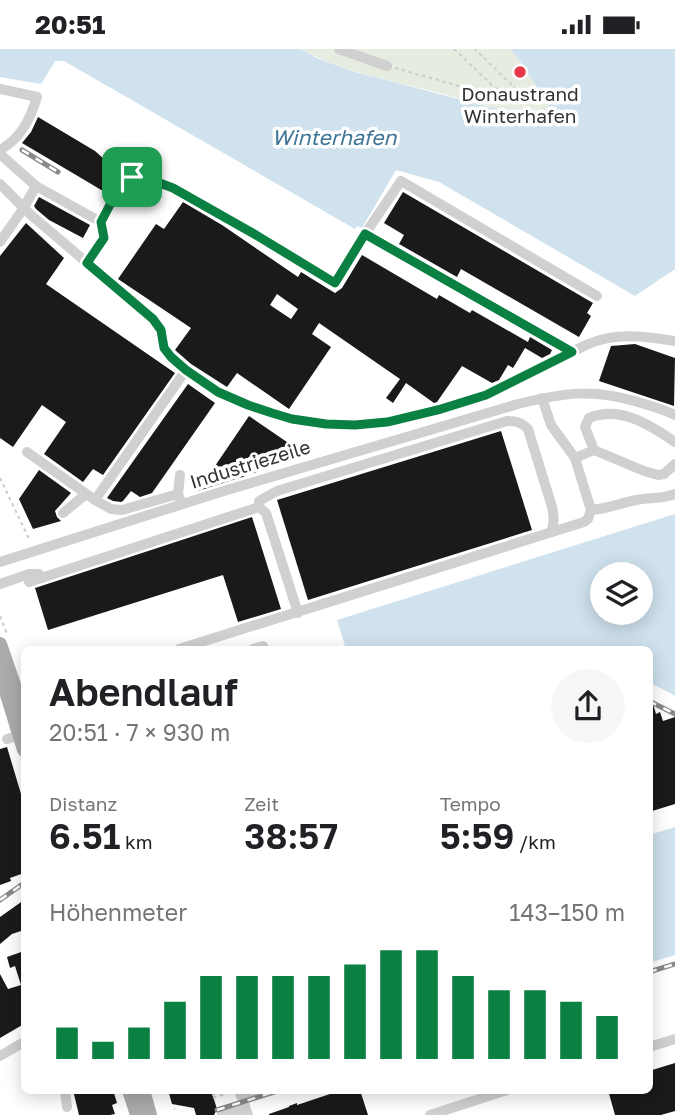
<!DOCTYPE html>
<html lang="de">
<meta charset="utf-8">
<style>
:root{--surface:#fff;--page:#f6f6f6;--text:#202124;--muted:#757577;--accent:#0b8043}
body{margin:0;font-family:"Golos Text",sans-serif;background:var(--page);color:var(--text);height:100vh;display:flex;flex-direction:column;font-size:26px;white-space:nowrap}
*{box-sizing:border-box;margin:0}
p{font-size:23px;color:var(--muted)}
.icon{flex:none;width:38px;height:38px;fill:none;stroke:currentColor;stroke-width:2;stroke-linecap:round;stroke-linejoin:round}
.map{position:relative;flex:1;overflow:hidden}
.details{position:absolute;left:21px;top:597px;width:632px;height:448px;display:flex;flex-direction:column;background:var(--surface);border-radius:10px;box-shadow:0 4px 18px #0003}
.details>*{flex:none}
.buttons{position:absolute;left:590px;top:513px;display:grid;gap:14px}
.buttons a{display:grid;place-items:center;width:63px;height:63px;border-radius:50%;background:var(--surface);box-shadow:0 4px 18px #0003;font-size:35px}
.pin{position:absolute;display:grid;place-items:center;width:60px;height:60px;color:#fff;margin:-30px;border-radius:14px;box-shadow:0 4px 10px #0006}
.round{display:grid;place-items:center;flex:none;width:74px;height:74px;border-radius:37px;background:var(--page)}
.summary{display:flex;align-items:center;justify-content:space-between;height:119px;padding:0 28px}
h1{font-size:38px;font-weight:600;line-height:52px}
.stats{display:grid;grid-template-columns:repeat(3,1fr);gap:10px;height:119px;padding:7px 28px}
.stats div{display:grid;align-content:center}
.stats b{font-size:35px;font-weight:600}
.stats small{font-size:19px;font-weight:400}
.stats p{font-size:19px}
.chart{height:196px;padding:14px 28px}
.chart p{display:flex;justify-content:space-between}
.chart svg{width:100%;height:126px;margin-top:7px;stroke:var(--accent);stroke-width:6}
.status{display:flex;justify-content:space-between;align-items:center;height:49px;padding:0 35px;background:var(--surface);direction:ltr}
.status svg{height:19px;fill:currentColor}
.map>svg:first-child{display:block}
.green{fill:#e6ecdf}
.water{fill:#cfe2ee;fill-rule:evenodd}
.building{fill:#1a1a1a;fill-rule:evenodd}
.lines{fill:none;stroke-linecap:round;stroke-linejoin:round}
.path{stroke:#cdcdcd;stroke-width:2;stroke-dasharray:3.5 3.5;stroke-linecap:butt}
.minor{stroke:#d0d0d0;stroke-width:10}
.major{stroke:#ababab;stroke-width:14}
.rail-casing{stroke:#888;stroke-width:5}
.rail{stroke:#fff;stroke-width:2.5;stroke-dasharray:8;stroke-linecap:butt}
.route-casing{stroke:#fff;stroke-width:14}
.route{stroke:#0b8043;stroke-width:9}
.poi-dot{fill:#e63946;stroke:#fff;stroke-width:2.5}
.labels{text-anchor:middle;stroke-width:7;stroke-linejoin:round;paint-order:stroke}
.poi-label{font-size:19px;fill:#333;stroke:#fff}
.street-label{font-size:19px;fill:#333;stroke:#fff}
.water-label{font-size:21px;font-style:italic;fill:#3f7597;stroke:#fff}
</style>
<div class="status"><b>20:51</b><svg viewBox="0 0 49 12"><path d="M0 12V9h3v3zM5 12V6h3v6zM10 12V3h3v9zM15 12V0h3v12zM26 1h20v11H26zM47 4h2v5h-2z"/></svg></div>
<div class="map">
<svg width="675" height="1066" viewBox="0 0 675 1066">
<rect width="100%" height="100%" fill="#fff"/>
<path class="green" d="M301,0H510L521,13L538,40L536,44C541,50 558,62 549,70C543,75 515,65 507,63C480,55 452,47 424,40C382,30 339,21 301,0Z"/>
<g class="water">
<path d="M0,0H301L317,9L355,23L544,72L551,68V60L536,44L538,40L521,13L510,0H675V220L635,247L439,133L396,121L362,179L357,177L355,180L64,12H55L41,35L0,28Z"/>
<path d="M675,465V647L649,633V600H346L337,571ZM602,525H640V564H602Z"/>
<path d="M675,778V906L649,914V786Z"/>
</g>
<g class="building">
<path d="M38,68L95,102L116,121L103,142L22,94L31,83Z"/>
<path d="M403,143L593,254L587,264L591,267L579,288L461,220L457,228L399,195L404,186L384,174Z"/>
<path d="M39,148L90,176L83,189L49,171L36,160L34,157Z"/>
<path d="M183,153L222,176L298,228L301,223L335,244L342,239L362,206L437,250L439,246L470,264L472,261L528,293L530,288L552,301L550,305L542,309L525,299L513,319L508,316L499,331L492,334L462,317L437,353L434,354L406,334L393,354L386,349L400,330L319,274L312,285L331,298L289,360L237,324L227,338L191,315L175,301L191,279L118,230L156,175L164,180ZM277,245L298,260L291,270L270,256Z"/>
<path d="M26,174L64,209L46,235L175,324L103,426L93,420L83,433L44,405L66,373L42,356L13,398L0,389V207Z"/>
<path d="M635,295L675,309L674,357L599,332L611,297Z"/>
<path d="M188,335L215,354L152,444L140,448L131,442L123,452L121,453L113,452L107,449Z"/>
<path d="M249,367L303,404L252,425L198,442Z"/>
<path d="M501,382L532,481L308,551L277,451Z"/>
<path d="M39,421L71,444L55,462L57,468L61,472L33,480L19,450Z"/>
<path d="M252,468L281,560L238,573L223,526L48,581L35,539Z"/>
<path d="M651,648L656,665L660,663L663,672L675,668V755L649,763V649Z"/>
<path d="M7,698L24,755V824L10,829L11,832L0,836V700Z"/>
<path d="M24,851V881L12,885L0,895V868Z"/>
<path d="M24,902V975L0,989V925L8,940L21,936L15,917L10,919L7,908Z"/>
<path d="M675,1014V1062L661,1066H615L608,1041H649V1022Z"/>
<path d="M73,1041H113L117,1054L112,1056L115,1065L110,1066H79Z"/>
<path d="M168,1041H211L217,1060L214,1066H196L194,1059L172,1055Z"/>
<path d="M337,1041H360L368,1066H269V1065L289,1058V1057L297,1054V1056L330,1045V1044Z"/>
</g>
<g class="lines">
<g class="path">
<path d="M454,0L495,39L522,52"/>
<path d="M395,19L452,35L506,53L521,54L523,51L518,42L475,0"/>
<path d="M0,429L30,492"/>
<path d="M0,567L7,585"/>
<path d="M212,1046L225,1041"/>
<path d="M213,1049L231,1043"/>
<path d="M174,1060H175"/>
</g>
<g class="minor">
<path d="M339,0L387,17"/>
<path d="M0,40L37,48C30,71 21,89 0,101"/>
<path d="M0,105L36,137L101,173L104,189L87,214"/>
<path d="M0,135L31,166L153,270L161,281L164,299L171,308L186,321L218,343L248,356L272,364L310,373L340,376L387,373L441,360L486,346L586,296C614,283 646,287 675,292"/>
<path d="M101,173L114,148L125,132L133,128L141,127L173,139L256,186L335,235L365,185L572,303"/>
<path d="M365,185L401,132L597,247"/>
<path d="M0,193L23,160L36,137"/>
<path d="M594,401L644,422L658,426L664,425L675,415"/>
<path d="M27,403L95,451"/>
<path d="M575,409L594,401L585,378L589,369C620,356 650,376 675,393"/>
<path d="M178,445L180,426"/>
<path d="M182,455L178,445L122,461L111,460L95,451L186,321"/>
<path d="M259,458L266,464L298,564"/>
<path d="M591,461C607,460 621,454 636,451C651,448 659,451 675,445"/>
<path d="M63,464L86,445"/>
<path d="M0,513L227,441L518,355C563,344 592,339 638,353C651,357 663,360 675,366"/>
<path d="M29,533L259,458V452L277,442L507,372C516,372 521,373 528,380L552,458C554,467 555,475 551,483"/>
<path d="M0,535L29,525H39L42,529"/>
<path d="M179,600L584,473L588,470L591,461L575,409L551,376L542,349"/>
<path d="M253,600L263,597L264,600"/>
<path d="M7,690L24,685"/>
<path d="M649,998L675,990"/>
<path d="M0,1007L24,993"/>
<path d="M65,1041L67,1058"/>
<path d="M239,1041L248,1066"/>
<path d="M242,1049L266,1041"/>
<path d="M222,1066L241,1061L246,1066"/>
<path d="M430,1066L507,1041"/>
</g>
<g class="major">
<path d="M0,595L24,665"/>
<path d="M0,623L24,701"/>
<path d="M129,1041L137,1066"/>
<path d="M143,1041L150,1066"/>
</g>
<g class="rail-casing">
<g id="rail">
<path d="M22,101L58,123"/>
<path d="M649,652L675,665"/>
<path d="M0,851L24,834"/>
<path d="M649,923L675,915"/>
<path d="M217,1061L280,1041"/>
</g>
</g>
<use href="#rail" class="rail"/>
</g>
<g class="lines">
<g class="route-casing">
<path id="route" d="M141,127L173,139L256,186L335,234L365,185L572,303L486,346L441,360L387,373L355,376L326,375L292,370L272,364L248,356L218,343L186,321L171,308L164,299L161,281L153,270L87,214L104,189L101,173L114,148L125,132L132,128Z"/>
</g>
<use href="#route" class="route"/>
</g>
<circle class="poi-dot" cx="520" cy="23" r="7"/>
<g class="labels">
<g class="poi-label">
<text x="520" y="52">Donaustrand<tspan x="520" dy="22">Winterhafen</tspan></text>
</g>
<g class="street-label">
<text transform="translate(250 415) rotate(-17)" y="7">Industriezeile</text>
</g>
<g class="water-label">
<text x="334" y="96">Winterhafen</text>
</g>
</g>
</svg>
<div class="buttons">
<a><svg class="icon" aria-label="layers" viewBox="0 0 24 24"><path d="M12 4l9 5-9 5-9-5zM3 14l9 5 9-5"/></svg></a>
</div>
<div class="pin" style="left:132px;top:128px;background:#1e9e55"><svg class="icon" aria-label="arrive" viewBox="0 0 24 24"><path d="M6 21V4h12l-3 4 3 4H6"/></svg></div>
<section class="details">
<div class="summary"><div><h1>Abendlauf</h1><p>20:51 · 7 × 930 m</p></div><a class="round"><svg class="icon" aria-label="share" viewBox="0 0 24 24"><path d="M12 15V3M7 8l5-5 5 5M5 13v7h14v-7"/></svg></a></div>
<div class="stats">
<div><p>Distanz</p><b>6.51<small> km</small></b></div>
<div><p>Zeit</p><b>38:57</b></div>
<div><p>Tempo</p><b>5:59<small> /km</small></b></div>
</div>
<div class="chart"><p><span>Höhenmeter</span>143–150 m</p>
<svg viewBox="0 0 160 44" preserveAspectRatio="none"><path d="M5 44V33M15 44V38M25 44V33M35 44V24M45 44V15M55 44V15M65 44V15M75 44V15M85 44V11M95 44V6M105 44V6M115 44V15M125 44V20M135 44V20M145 44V24M155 44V29"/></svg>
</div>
</section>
</div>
